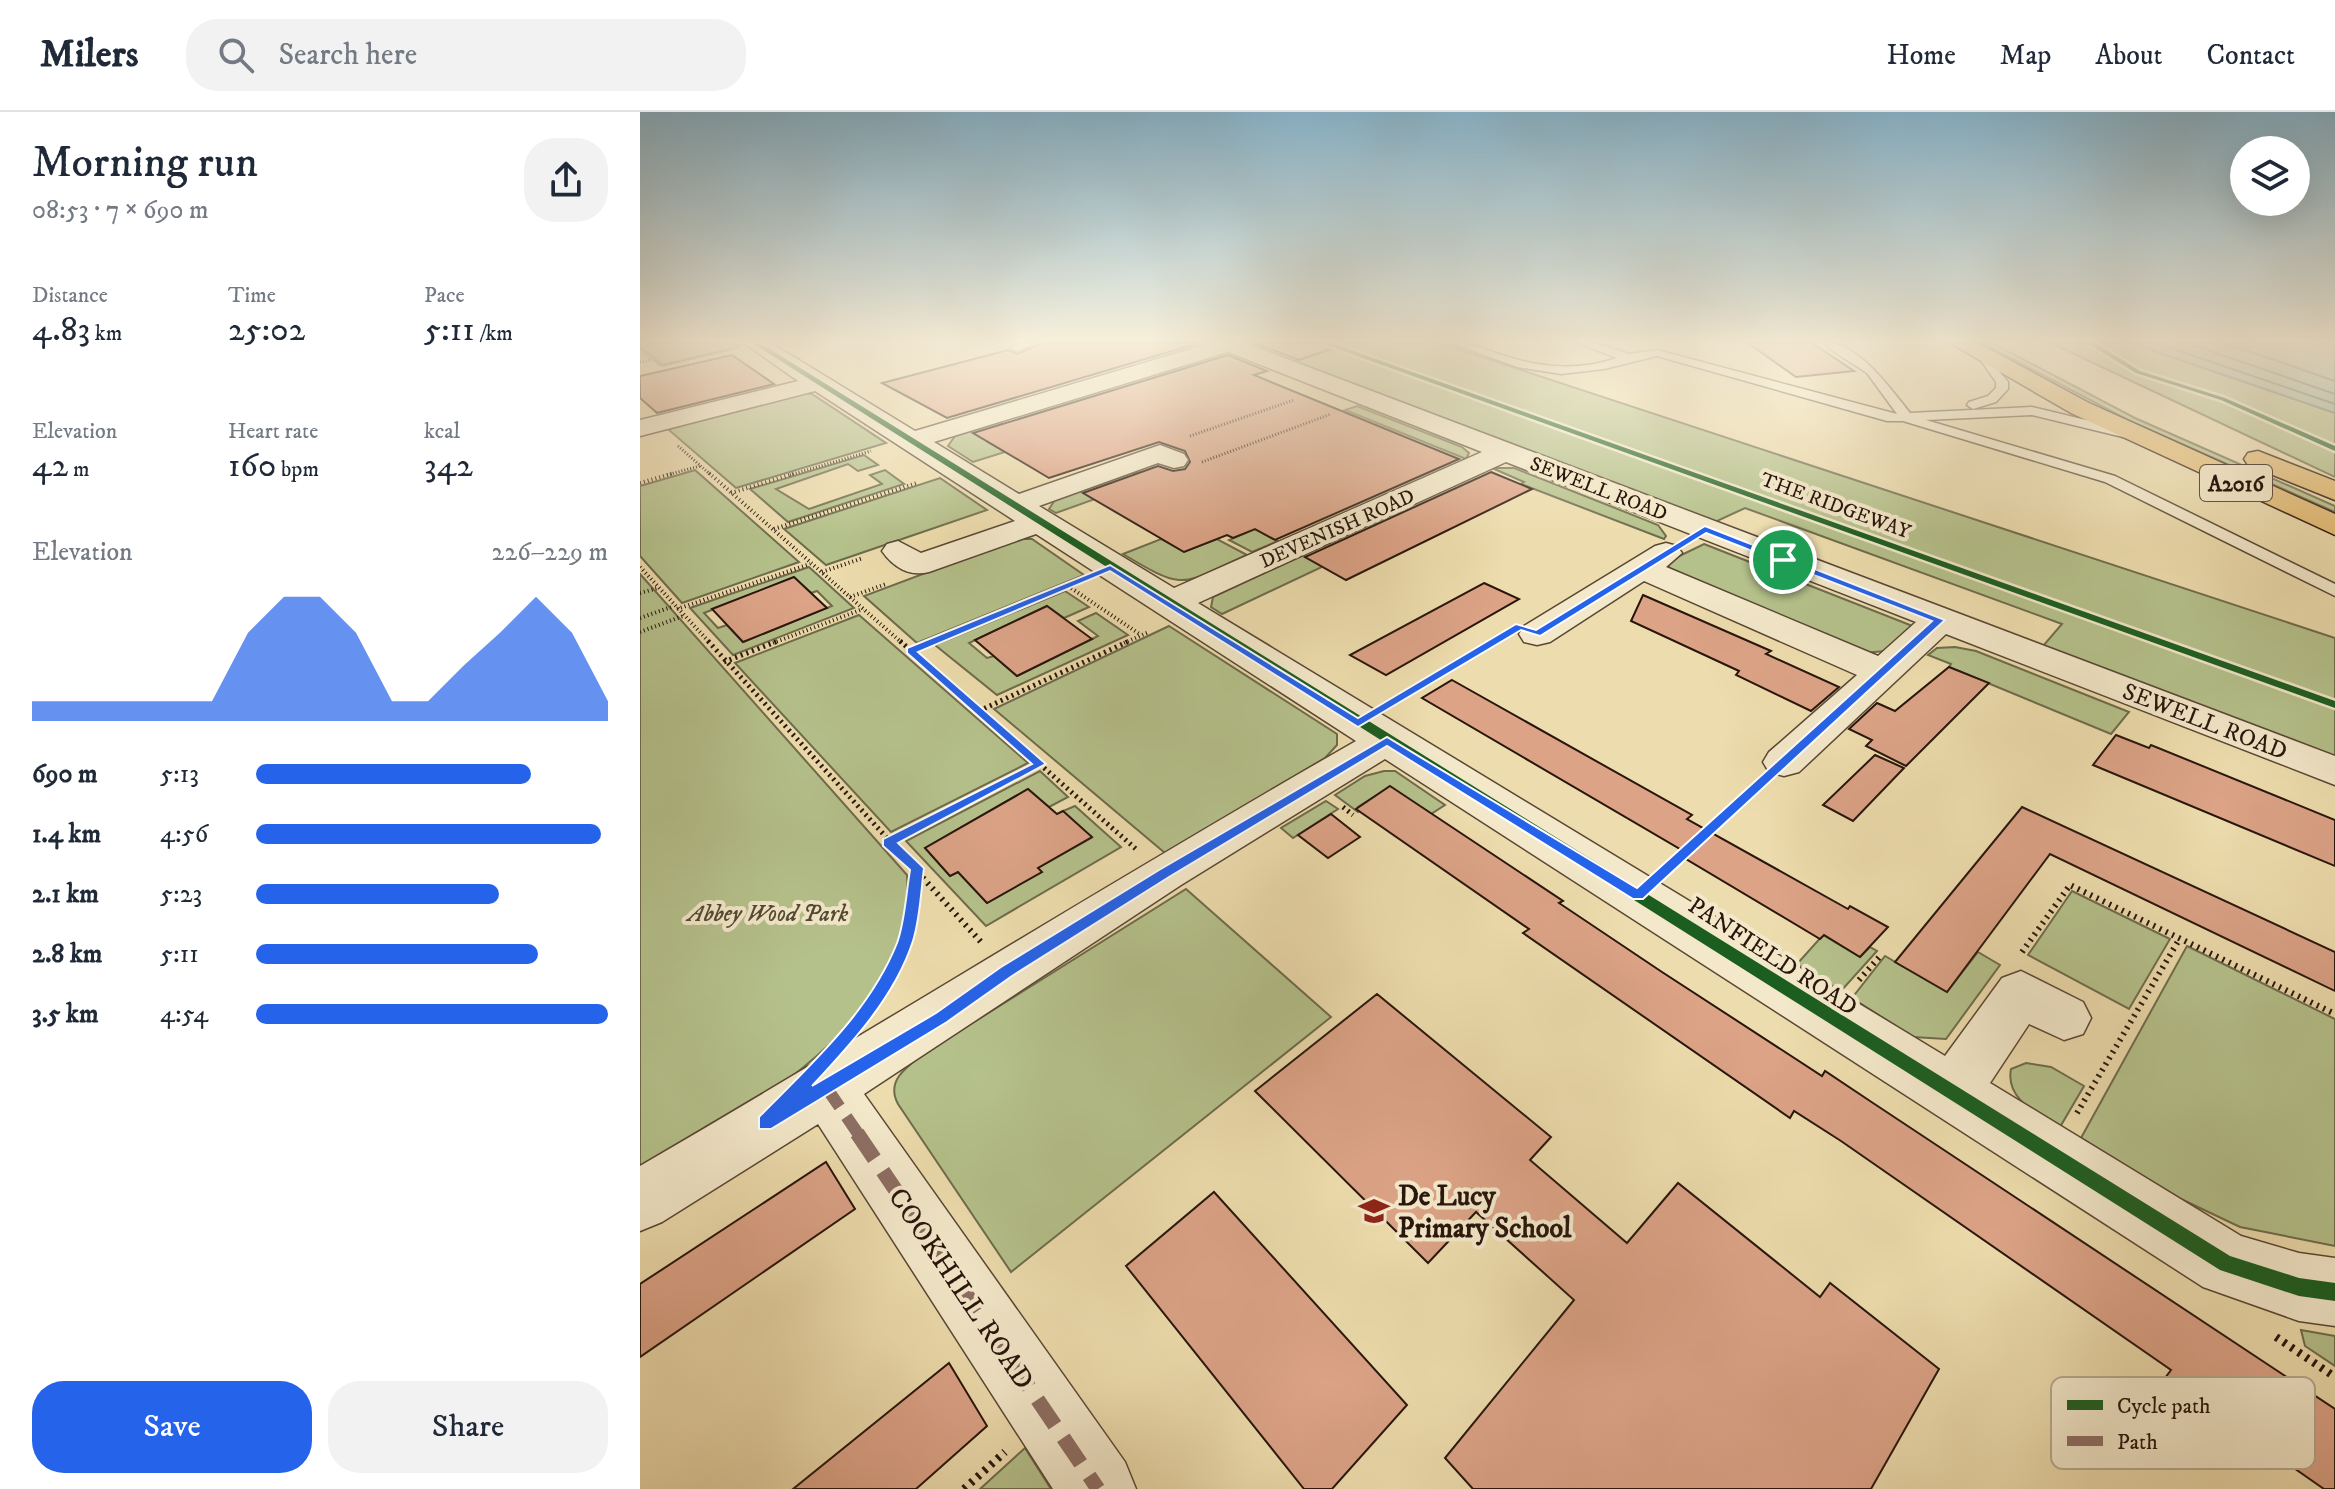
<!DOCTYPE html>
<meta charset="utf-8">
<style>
:root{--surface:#fff;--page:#f2f2f3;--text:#1f2937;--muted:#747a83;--line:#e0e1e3;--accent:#2563eb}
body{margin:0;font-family:"IM FELL DW Pica",serif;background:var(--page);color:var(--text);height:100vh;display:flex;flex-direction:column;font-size:30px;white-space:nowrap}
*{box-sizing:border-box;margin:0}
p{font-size:26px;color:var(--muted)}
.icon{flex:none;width:44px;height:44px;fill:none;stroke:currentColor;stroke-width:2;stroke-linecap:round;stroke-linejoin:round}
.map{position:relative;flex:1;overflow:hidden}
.side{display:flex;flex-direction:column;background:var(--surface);width:640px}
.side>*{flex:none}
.tools{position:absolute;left:1590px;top:24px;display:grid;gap:16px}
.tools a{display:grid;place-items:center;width:80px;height:80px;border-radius:50%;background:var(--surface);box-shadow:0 8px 32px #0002;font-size:40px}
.pin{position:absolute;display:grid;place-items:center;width:68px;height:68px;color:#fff;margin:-34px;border:4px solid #fff;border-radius:50%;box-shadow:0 2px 8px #0007}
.round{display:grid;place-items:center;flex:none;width:84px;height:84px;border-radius:32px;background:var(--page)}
.head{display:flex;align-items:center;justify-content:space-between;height:136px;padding:0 32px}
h1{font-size:44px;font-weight:600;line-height:60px}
.figures{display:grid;grid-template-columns:repeat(3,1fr);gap:12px;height:136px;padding:8px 32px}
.figures div{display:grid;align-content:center}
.figures b{font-size:34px;font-weight:600}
.figures small{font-size:22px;font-weight:400}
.figures p{font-size:22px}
.chart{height:224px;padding:16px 32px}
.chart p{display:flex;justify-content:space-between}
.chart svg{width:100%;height:144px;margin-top:8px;fill:var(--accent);opacity:.7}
.cta{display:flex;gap:16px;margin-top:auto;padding:16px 32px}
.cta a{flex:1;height:92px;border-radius:32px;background:var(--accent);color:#fff;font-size:32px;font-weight:600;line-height:92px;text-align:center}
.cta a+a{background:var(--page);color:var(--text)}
ul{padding:0 32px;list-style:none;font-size:26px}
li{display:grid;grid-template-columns:128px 96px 1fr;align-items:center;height:60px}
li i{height:20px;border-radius:10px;background:var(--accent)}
header{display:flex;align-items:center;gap:48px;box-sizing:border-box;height:112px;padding:0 40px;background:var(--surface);border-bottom:2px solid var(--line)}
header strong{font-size:38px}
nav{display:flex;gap:44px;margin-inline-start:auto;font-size:28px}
.search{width:560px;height:72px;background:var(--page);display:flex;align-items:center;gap:20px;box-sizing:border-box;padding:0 28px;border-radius:32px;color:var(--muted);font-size:30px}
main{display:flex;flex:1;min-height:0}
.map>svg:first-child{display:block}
.green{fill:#b5c18b;stroke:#6e6b4c;stroke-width:2;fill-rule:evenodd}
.water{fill:#99bcab;stroke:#6c796b;stroke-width:2}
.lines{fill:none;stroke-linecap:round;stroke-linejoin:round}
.shore{stroke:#60685c;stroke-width:2}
.building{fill:#dca387;stroke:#28150c;stroke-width:2}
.lane-casing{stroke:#594734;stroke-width:3}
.street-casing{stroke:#594734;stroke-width:3}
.primary-casing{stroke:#28150c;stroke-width:3}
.path-far4{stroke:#28150c;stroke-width:3;stroke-dasharray:1 2;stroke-linecap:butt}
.path-far3{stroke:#28150c;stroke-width:4;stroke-dasharray:1 3;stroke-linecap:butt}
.path-far2{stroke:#28150c;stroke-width:5;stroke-dasharray:2 4;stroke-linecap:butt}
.path-far1{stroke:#28150c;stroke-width:6;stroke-dasharray:2 5;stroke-linecap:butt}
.path{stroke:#28150c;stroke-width:8;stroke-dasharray:3 6;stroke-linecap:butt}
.lane{fill:#f3e8ca;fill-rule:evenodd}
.street{fill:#f3e8ca;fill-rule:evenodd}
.primary{fill:#e6be76;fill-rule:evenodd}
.quiet-far1{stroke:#8d6e63;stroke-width:12;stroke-dasharray:24 12;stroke-linecap:butt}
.quiet{stroke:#8d6e63;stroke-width:15;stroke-dasharray:31 15;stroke-linecap:butt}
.cycleway-casing{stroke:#f3e8ca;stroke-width:5}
.cycleway{fill:#1b5e20;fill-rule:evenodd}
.route{fill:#2563eb;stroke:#fff;stroke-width:2;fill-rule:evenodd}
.labels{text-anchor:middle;stroke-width:8;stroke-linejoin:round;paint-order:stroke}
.far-street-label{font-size:20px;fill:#28150c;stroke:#f3e8ca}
.shield{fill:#f3e8ca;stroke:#655445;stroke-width:2}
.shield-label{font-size:22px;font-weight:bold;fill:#28150c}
.street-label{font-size:24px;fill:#28150c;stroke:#f3e8ca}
.park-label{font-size:24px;font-style:italic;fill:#524932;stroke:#f3e8ca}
.near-poi-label{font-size:28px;font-weight:bold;fill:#28150c;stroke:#f3e8ca;text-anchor:start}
.near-street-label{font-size:28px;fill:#28150c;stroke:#f3e8ca}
.key{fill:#f3e8ca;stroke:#b6a991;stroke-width:2}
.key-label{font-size:22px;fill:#28150c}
</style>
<header>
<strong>Milers</strong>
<div class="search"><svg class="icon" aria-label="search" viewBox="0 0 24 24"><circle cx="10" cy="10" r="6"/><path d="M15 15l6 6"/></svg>Search here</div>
<nav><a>Home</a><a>Map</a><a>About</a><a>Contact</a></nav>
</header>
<main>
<section class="side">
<div class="head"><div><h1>Morning run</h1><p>08:53 · 7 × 690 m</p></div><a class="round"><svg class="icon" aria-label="share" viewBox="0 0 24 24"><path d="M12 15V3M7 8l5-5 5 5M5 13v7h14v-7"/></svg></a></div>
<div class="figures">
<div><p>Distance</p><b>4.83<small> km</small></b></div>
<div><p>Time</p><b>25:02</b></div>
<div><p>Pace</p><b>5:11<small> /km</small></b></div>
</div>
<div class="figures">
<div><p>Elevation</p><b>42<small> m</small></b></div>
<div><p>Heart rate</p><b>160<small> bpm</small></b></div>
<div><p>kcal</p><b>342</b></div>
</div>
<div class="chart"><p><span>Elevation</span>226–229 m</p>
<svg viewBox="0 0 160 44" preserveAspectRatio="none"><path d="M0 44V38L10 38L20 38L30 38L40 38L50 38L60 17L70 6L80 6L90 17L100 38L110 38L120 27L130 17L140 6L150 17L160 38V44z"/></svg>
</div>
<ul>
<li><b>690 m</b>5:13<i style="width:78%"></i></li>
<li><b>1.4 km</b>4:56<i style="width:98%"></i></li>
<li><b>2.1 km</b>5:23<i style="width:69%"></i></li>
<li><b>2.8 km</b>5:11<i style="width:80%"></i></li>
<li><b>3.5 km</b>4:54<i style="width:100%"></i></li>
</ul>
<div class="cta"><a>Save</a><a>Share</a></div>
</section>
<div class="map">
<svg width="1695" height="1377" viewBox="0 0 1695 1377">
<rect width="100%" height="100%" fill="#eddcad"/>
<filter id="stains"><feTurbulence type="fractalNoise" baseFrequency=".0025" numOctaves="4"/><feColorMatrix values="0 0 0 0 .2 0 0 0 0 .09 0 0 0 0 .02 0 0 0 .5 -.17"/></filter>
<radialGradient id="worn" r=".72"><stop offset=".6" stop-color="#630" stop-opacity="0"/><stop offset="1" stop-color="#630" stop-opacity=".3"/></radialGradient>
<g class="green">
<path d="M93,231L99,235L23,253L0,235L3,231Z"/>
<path d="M653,231H799L1695,526V644L1403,534L1422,512L1105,396L1075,410L653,250L678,241Z"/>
<path d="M1342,231H1352L1495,306L1695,394V400L1488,308Z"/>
<path d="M1411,231H1491L1695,301V365Z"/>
<path d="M163,281L172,282L246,331L96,376L29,318L39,312Z"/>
<path d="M717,294L822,335L829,341L826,347L705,298Z"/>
<path d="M360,310L374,318L348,330L365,340L333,350L308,334L315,324Z"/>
<path d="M224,343L238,353L218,359L208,352L136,377L169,397L242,372L230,363L245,358L264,372L148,410L110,377Z"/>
<path d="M852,356H874L1018,413L1026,424L1024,427L881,372L884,370Z"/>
<path d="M55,358L159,450L42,491L0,444V374Z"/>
<path d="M508,360L516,365L416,401L409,397L415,388L491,361Z"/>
<path d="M300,366L347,398L186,453L144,417Z"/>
<path d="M615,417L638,429L612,440L589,428Z"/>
<path d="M376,427H392L444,463L277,531L224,484Z"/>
<path d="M521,427L544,440L577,427L607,443C540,472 548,481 483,442Z"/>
<path d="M1064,432L1270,513L1271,520L1247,539L1220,541L1029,456V449Z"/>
<path d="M663,443L684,454L582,502L571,495L573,485Z"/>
<path d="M169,455L214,496L93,543L50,496ZM154,466L171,481L177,479L192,494L103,530L87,513L78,516L64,501Z"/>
<path d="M0,462L267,763C277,911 107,997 0,1062Z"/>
<path d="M425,479L449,495L424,506L407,494L329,531L347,546L354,544L377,564L458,524L438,509L456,501L488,523L357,583L295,533Z"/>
<path d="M219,503L388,651L251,720L95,551Z"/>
<path d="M529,514L697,622V633L685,646L525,741L354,597Z"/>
<path d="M1315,535L1336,539L1489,600L1471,622L1309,555L1311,552L1288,543L1297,536Z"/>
<path d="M400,659L428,685L409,695L388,677L285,736L310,764L318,760L347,791L401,760L398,756L451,726L423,699L435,694L481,735L346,814L266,729Z"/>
<path d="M744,659H755L805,693L791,702L750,675L718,695L721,698L718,700L695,683L725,664Z"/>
<path d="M686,689L698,697L653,726L641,716Z"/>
<path d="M546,777L691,905L371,1160L258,992C245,968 268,954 286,940Z"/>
<path d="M1432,779L1530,827L1489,897L1388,843Z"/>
<path d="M1183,823L1220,845L1230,835L1237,839L1201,879L1157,852Z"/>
<path d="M1547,834L1695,907V1134L1600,1115L1541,1087L1441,1026Z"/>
<path d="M1338,840L1360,853L1306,927L1273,925L1212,886L1245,844L1307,880Z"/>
<path d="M1386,951L1411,955L1444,974L1420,1015C1398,1001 1365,988 1371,957Z"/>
<path d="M1661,1218L1695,1224V1254L1665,1234Z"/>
<path d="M385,1336L411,1377H340Z"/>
</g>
<path class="water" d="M1491,231H1695V301Z"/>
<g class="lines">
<g class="shore">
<path d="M1516,231L1695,292"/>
<path d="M1547,231L1695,282"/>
<path d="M1585,231L1695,269"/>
</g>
</g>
<g class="building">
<path d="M403,231H559L307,306L242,271L368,238L377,242Z"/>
<path d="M614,231H690L691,237L659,248Z"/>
<path d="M1108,231H1172L1214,259L1156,265Z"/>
<path d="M92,243L134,272L17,301L0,286V264Z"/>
<path d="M588,243L627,259L614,263L819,347L635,428L615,417L593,426L587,423L544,440L443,381L518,354L533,359L545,357L550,350L545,339L519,330L409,366L333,321Z"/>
<path d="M851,360L892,377L706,468L665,445Z"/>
<path d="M154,465L187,496L103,530L72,497Z"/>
<path d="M844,471L879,487L746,563L710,543Z"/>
<path d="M1003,483L1131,539L1126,542L1199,575L1171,599L1096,563L1099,559L991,509Z"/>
<path d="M407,494L452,527L377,564L335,528Z"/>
<path d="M1309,555L1349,571L1266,654L1226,634L1232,628L1209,617L1237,591L1255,599Z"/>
<path d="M812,568L1052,703L1047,707L1208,797L1210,794L1248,815L1220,845L1184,823L1180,827L1046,747L1050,743L782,586Z"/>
<path d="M1476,623L1509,636L1511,633L1695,708V754L1453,653Z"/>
<path d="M1235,643L1264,656L1213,709L1183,693Z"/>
<path d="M750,674L923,789L919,791L1022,860L1182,964L1185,959L1230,989L1695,1297V1377H1684L1525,1266L1531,1258L1201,1029L1154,999L1150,1006L883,821L889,817L716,697Z"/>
<path d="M388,677L417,702L423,699L452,725L398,756L402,760L347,791L318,760L310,764L285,736Z"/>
<path d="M1382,695L1695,840V879L1410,742L1307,880L1255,850Z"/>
<path d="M691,702L720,725L688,746L658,723Z"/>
<path d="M737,882L911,1025L890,1048L987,1131L1038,1071L1180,1185L1190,1171L1299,1257L1231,1377H833L805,1346L934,1188L836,1100L788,1151L615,979Z"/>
<path d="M186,1050L215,1097L0,1245V1172Z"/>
<path d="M574,1080L767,1293L692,1377H664L486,1154Z"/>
<path d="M309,1251L347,1314L276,1377H153Z"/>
</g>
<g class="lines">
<g class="lane-casing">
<g id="lane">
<path d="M381,231H400L376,239L370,236Z"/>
<path d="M811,231C831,231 847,238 865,244C903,256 939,259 977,246L938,231H955L989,242L1017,238L1257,302L1227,261L1187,235L1188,231C1218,231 1251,277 1270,301L1392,295L1492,319V325L1487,326L1392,303L1286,308L1475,364L1695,472V484L1465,370L1263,309H1247L1017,244L964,257L921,262L877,255Z"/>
<path d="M1335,240H1343L1368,270V277L1356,290L1333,297L1327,293L1329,290L1348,284L1356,276V270Z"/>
</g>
</g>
<g class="street-casing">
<path id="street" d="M104,231H131L275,319L571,231H605L1695,644V673L1306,522L1159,660L1144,664L1129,660L1123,650L1129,640L1217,563L1004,469L910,530L897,533L884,530L879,522L884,514L1015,434L1026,431L1037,434L1042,441L1026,455L1238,544L1276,510L866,350L558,491L1305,944L1362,866L1381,859L1443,890L1451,906L1443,922L1424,928L1389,912L1350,971L1601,1124L1659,1141L1695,1146V1214L1659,1209L1563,1175L745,647L541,773L224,982L485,1350L496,1377H413L178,1012L22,1110L0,1119V1054C240,914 475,767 716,629L396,422L289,460C269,465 253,455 242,439L247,432L258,429L281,441L375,409L175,279L0,324V308L158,269ZM588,240L842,340L534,476L399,394L518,351L534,356L544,354L548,348L544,342L520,333L379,382L294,330Z"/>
</g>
<g class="primary-casing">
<g id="primary">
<path d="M1310,231H1338L1449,291L1695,402V423L1431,301Z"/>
<path d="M1618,339L1695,369V388L1608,353L1604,347L1608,341Z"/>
</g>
</g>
<g class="path-far4">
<path d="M0,238L21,254L88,238"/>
<path d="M0,250L11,248"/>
<path d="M550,324L654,288"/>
<path d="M38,334L71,363"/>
<path d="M562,350L691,302"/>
<path d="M27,363L60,354"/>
<path d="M150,363L231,339"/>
</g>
<g class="path-far3">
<path d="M69,361L262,531"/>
<path d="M0,371L34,361"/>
<path d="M91,381L156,361"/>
<path d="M134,417L277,371"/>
<path d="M0,455L70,531"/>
<path d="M182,460L223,446"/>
<path d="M428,474L501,523"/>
<path d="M0,481L18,476"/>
<path d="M210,485L246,472"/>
<path d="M37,497L170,452"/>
<path d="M0,506L34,494"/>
<path d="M0,520L43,504"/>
<path d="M133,531L223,497"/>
<path d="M289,531L436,470"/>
<path d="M484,531L509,520"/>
<path d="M850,531L861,525"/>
</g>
<g class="path-far2">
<path d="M68,529L266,747"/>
<path d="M260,529L496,737"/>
<path d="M271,539L294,529"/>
<path d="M84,550L138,529"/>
<path d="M757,588L854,529"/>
<path d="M339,599L489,529"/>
<path d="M703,695L713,703"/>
<path d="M248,730L400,652"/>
<path d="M1038,747L1119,673"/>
</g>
<g class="path-far1">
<path d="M264,745L341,830"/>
<path d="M1029,755L1040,745"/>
<path d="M1382,840L1430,773L1695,902"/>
<path d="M1219,868L1242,842"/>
<path d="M233,890L265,829L277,757"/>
<path d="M1437,1001L1540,826"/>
</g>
<g class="path">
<path d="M1636,1225L1695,1265"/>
<path d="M324,1377L365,1340"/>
</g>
<use href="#lane" class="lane"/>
<use href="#street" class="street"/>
<use href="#primary" class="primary"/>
<path class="quiet-far1" d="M186,975L219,1023"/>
<path class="quiet" d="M217,1021L458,1377"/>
<g class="cycleway-casing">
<g id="cycleway">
<path d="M112,231H120L1590,1144L1659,1166L1695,1171V1189L1659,1184L1580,1158Z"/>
<path d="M681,231H691L1695,589V596Z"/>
<path d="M1447,231H1455L1500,259L1585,286L1695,334V339L1581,288L1496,261Z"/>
</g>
</g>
<use href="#cycleway" class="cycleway"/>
</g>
<linearGradient id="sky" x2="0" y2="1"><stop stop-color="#88b7d0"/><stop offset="0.54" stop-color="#f7efda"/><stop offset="1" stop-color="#f7efda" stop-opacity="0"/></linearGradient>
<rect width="1695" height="424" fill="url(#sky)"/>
<path class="route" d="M1065,414L1305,508L1003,787H993L747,634L529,765L372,864L307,910L131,1017H119V1005C170,953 229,901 257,831C265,809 266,781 270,758L243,734V727L392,652L267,541V536L470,453L718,606L876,512L896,518ZM1066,421L1292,509L997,776L747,625L519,758L361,855L296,901L172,974C211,932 255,885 273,829C280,807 281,780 284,756L258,731L406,652L278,540L470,459L718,615L881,518L900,524Z"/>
<defs>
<g id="school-bare" transform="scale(2.4)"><path d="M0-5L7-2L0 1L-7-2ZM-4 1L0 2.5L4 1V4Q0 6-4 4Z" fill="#8f2418" stroke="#f3e8ca" stroke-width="2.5" paint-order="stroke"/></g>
</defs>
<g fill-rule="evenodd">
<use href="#school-bare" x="734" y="1099"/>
</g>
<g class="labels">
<g class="far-street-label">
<text transform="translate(959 376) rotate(21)" y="7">SEWELL ROAD</text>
<text transform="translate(1196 393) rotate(20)" y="7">THE RIDGEWAY</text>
<text transform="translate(697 416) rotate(-24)" y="7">DEVENISH ROAD</text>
</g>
<rect class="shield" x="1560" y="353" width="72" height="36" rx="6"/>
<g class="shield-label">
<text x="1596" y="379">A2016</text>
</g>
<g class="street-label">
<text transform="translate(1565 609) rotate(21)" y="8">SEWELL ROAD</text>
<text transform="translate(1133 844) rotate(33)" y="8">PANFIELD ROAD</text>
</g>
<g class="park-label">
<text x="128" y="809">Abbey Wood Park</text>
</g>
<g class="near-poi-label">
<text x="758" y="1093">De Lucy<tspan x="758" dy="32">Primary School</tspan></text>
</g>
<g class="near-street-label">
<text transform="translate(322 1176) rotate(56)" y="10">COOKHILL ROAD</text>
</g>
</g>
<rect x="1411" y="1265" width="264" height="92" rx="12" class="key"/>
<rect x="1427" y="1288" width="36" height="10" fill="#1b5e20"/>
<rect x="1427" y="1324" width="36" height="10" fill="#8d6e63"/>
<g class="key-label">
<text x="1477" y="1301">Cycle path</text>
<text x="1477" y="1337">Path</text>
</g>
<rect width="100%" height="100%" filter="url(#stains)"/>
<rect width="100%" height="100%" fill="url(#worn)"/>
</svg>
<div class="tools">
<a><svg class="icon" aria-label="layers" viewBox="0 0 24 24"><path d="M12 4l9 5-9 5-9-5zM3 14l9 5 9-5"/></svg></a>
</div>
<div class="pin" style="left:1143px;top:448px;background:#1e9e55"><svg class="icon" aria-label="arrive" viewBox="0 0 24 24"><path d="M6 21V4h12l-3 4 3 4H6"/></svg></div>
</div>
</main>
